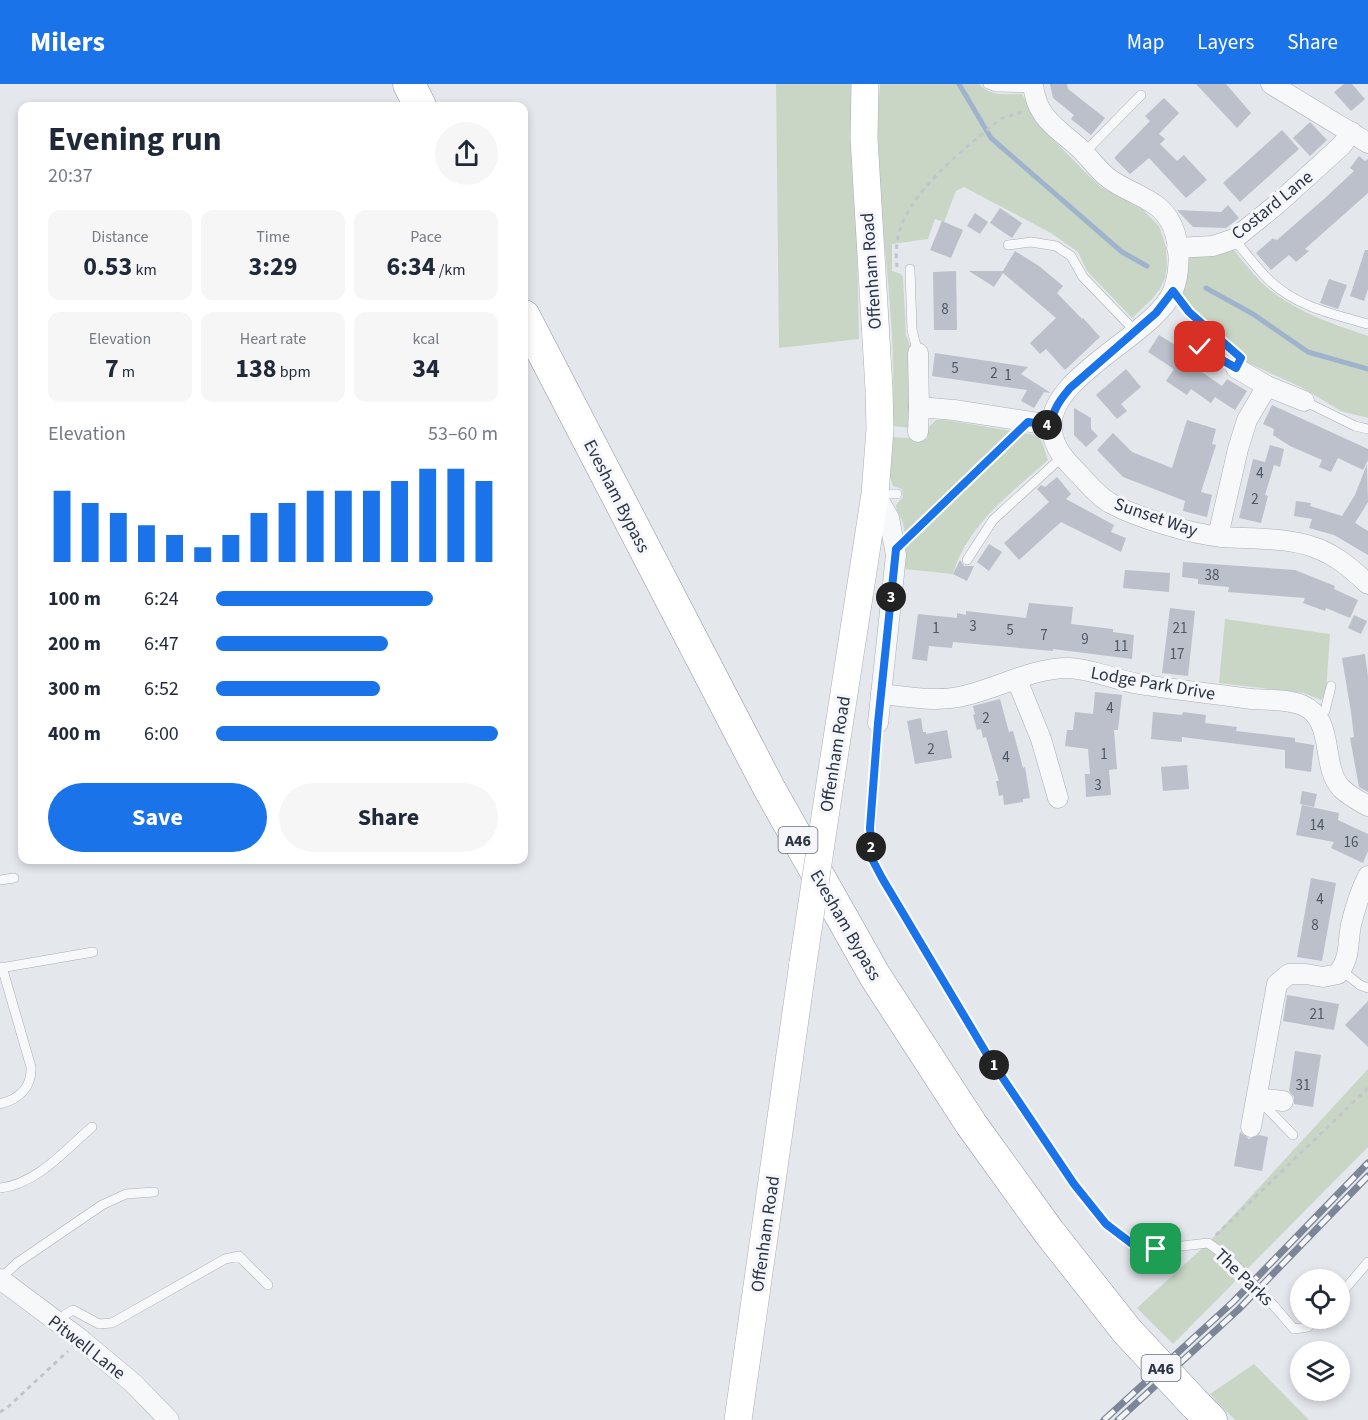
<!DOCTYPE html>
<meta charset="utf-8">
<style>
:root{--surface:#fff;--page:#f6f6f7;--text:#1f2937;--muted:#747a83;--accent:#1a73e8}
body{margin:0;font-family:"Source Sans 3",sans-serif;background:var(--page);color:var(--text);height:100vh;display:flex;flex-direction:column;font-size:22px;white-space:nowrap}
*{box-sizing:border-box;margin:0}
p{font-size:20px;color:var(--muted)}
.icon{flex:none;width:33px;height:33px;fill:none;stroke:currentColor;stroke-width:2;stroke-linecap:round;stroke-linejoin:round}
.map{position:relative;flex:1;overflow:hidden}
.drawer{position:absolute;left:18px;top:18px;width:510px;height:762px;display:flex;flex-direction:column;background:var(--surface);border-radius:12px;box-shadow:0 3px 9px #0003}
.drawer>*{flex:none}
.fabs{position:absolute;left:1290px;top:1185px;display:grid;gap:12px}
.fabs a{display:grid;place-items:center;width:60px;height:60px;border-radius:50%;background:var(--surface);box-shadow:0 3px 9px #0003;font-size:30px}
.pin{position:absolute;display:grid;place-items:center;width:51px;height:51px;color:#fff;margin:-26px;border-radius:12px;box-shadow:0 3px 9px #0006}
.km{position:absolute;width:30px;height:30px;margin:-15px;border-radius:50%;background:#222;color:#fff;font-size:16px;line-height:30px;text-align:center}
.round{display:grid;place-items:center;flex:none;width:63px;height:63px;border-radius:32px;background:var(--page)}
.headline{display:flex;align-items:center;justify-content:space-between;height:102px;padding:0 30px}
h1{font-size:33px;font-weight:700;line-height:45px}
.metrics{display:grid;grid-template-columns:repeat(3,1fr);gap:9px;height:102px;padding:6px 30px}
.metrics div{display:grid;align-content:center;border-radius:12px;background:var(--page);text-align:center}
.metrics b{font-size:26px;font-weight:700}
.metrics small{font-size:16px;font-weight:400}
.metrics p{font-size:16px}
.chart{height:168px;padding:12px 30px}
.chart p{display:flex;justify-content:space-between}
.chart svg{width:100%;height:108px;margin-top:6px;stroke:var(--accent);stroke-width:6}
.primary-button{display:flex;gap:12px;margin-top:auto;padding:12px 30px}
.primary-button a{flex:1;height:69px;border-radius:36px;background:var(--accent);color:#fff;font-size:24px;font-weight:700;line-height:69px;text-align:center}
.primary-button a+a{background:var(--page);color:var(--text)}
ul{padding:0 30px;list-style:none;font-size:20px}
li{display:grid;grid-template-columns:96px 72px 1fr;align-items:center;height:45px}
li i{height:15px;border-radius:8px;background:var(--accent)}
header{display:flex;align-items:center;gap:36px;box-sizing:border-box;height:84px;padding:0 30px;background:var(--accent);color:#fff}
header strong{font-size:28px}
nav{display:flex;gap:33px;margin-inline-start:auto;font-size:21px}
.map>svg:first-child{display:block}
.green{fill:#c9d6c5}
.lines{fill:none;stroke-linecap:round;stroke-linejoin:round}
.stream{stroke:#9fb4cc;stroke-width:5}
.building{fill:#bbc0ca}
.service-casing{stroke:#a9aeb7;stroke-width:10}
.minor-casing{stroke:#a9aeb7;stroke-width:21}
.secondary-casing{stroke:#a9aeb7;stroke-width:28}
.trunk-casing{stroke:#8b94a3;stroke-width:33}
.path{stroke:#c2c5cb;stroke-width:3;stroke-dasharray:4.5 4.5;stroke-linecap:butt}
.service{stroke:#f7f8fa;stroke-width:9}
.minor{stroke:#f7f8fa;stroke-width:20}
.secondary{stroke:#fff;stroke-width:27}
.trunk{stroke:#fff;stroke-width:32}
.rail-casing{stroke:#7d8696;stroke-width:7}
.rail{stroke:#f4f6f9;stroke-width:4.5;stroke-dasharray:14;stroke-linecap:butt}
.service-bridge-casing{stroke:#a9aeb7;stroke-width:10;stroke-linecap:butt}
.secondary-bridge-casing{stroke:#a9aeb7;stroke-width:28;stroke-linecap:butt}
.trunk-bridge-casing{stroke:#8b94a3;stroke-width:33;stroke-linecap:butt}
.service-bridge{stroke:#f7f8fa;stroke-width:9}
.secondary-bridge{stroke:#fff;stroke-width:27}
.trunk-bridge{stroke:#fff;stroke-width:32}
.route-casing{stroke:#fff;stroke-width:12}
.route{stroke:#1a73e8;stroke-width:8}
.labels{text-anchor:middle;stroke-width:6;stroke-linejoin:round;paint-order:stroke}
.number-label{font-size:15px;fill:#4f5766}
.shield{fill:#f4f6f9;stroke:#676e7b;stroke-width:1.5}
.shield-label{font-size:16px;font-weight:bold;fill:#2b3445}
.street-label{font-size:18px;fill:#2b3445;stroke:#f4f6f9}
</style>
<header>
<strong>Milers</strong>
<nav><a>Map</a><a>Layers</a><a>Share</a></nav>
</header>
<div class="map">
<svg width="1368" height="1336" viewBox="0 0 1368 1336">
<rect width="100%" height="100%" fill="#e4e7ec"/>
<g class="green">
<path d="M776,0H857L855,66L859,255L779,264Z"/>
<path d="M880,0H979C991,13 1006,10 1022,10L1040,42L1084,87L1101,103L1142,125L1159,142L1166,163L1167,183L1165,194L1160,205L1152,215L1132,234L1087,187L1078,168L1051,149L964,103L956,107L944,138L935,135L928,155L892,160V187L901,190L903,193L906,251L911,264L910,344L893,342C893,307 894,272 891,237C886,158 873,79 880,0Z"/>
<path d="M1227,158C1238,170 1248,185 1260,197C1290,226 1329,239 1368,252V334L1341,327L1301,303L1235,273L1190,239L1177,220L1188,189L1185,163Z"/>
<path d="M936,336H946L1036,351L1042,358L1048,376C1011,409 967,441 953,490L904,485C906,470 907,455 903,440C902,433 896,429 896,421L903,413L902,405L893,402L890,393L891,353L927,355L929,343Z"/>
<path d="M1225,535L1330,550L1326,608L1321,616L1304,609L1219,599Z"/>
<path d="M1368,985V1063L1173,1260L1137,1224L1208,1159Z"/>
<path d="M1254,1280L1309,1336H1235L1210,1310Z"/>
</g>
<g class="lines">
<g class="stream">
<path d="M959,0L991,54L1122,168L1147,182"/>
<path d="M1206,204L1253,230L1308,268L1368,285"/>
</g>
</g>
<g class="building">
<path d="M1050,0H1067L1068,5L1105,34L1091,51L1071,35L1074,31L1053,14Z"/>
<path d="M1196,0H1226L1251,29L1237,44Z"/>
<path d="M1344,0H1352L1365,15L1351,27L1334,8Z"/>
<path d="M1164,14L1179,29L1159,50L1165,55L1160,60L1177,77L1184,71L1207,96L1186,114L1149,74L1130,90L1115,75V73L1150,37L1145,32Z"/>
<path d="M1310,38L1327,56L1310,72L1293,54Z"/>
<path d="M1282,46L1299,65L1240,118L1223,99Z"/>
<path d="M1359,72L1365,77L1368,75V109L1305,165L1309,167L1296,178L1289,171L1271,186L1256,169L1273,154L1276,157L1275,155L1277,156L1324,115L1354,87L1350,84Z"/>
<path d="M1228,121L1239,134L1226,144L1193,143L1177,126L1221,128Z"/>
<path d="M1000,124L1022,139L1012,154L990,139Z"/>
<path d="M975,129L988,138L980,150L967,142Z"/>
<path d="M942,137L963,146L951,174L930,166Z"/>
<path d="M1365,166H1368V205L1364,217L1350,212Z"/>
<path d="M1015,167L1039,182L1063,202L1057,209L1082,235L1083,234L1100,253L1065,286L1046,265L1040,270L1030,259L1056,234L1003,189L994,203L969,187H1003Z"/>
<path d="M956,187L957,246H934L933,188Z"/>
<path d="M1329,195L1347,201L1338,225L1320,219Z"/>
<path d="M1190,244L1203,253L1195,259L1194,266L1186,277L1222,302L1227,295L1247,307L1235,326L1215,313L1211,319L1191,305L1187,311L1166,297L1174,285L1148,268L1159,251L1177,262Z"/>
<path d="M935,269L1028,283L1021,290L1051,309L1044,308L1034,324L1021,317L1027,306L932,292Z"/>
<path d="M1126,285L1141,303L1121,320L1127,327L1117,335L1096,311Z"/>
<path d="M1272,321L1368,365V376L1363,386L1338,374L1331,388L1319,383L1322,376L1290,362L1273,351L1274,345L1263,340Z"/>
<path d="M1074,324L1091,334V345L1098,352L1086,363L1074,351Z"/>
<path d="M1187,336L1216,345L1212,360L1216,361L1201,408L1212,411L1207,433L1183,427L1185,417L1123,393L1097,366L1113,349L1132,368L1172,384Z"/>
<path d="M1270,361L1284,365L1280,383L1274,381L1265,411L1268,412L1261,439L1239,434L1253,375L1265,378Z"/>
<path d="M1367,380L1368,418L1355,439L1368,447V471L1334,451L1309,444L1312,435L1294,432L1296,417L1311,419L1310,422L1342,432L1355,411Z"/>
<path d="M1057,393L1071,410L1066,415L1114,441L1111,448L1126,454L1121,468L1061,438L1019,476L1004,459L1049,418L1037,405L1041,401L1045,403Z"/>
<path d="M989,460L1002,468L989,487L977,478Z"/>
<path d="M960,476L964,482H974L967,497L953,490Z"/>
<path d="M1183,478L1295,486L1335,502L1334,505L1358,516L1350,534L1326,524L1325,527L1303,519L1305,514L1228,508L1229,503L1198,500V495L1182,493Z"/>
<path d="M1125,486L1170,489L1169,508L1123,504Z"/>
<path d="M1029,519L1073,523L1071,540L1113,545V548L1134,551L1132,575L1053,565V567L953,558L952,564L929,562L927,577L912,575L918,530L957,534V529L966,531V527L1026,534Z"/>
<path d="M1170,524L1195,527L1188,592L1162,589Z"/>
<path d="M1354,531L1367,537L1361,550L1348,544Z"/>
<path d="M1365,570L1368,593V708L1359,703L1350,654L1354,653L1351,628L1342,574Z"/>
<path d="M1095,608L1122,611L1118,646H1114L1117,685L1109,686L1111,711L1086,713L1085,690H1090L1088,665L1065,662L1067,646H1073L1075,628L1093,630Z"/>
<path d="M1000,615L1009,648L1013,647L1023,684L1025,683L1030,714L1023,715V718L1004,721L1003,711L999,712L996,697H999L986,653L983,654L981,645L977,646L973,631L975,630L973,622Z"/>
<path d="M1153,628L1182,631L1183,628L1206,631L1205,639L1237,643L1236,647L1295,654V658L1314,661L1311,688L1285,684V666L1182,653V658L1151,655Z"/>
<path d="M921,634L923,648H926V650L947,646L952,674L915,680L907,637Z"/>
<path d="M1187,681L1189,705L1163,707L1161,683Z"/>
<path d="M1302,707L1317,710L1314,723L1300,720Z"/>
<path d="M1302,721L1339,729L1338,736L1368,750V767L1363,779L1331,764L1334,758L1296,751Z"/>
<path d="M1311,794L1336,799L1322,877L1297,873Z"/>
<path d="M1287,911L1339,920L1334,946L1283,937Z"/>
<path d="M1368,917V963L1345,941Z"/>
<path d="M1295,967L1321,971L1313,1023L1294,1020V1013L1289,1007Z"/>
<path d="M1240,1048L1249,1055L1259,1051L1268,1053L1262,1087L1234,1082Z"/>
</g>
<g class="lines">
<g class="service-casing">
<g id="service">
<path d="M988,0L996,3L1033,4"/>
<path d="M1084,69L1141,11"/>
<path d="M1234,155C1245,168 1255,182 1267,194C1294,222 1332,230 1368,240"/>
<path d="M1008,161L1031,158L1056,162L1071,172L1083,193L1135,247"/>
<path d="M910,185L912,246L918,269"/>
<path d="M1200,263L1236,284"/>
<path d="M1304,317L1355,342L1368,345"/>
<path d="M879,410H897"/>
<path d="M967,476L993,436L1062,373"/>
<path d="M1317,633L1325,627L1331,602"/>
<path d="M878,639L870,760L872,775L882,794L988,972L1074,1100L1106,1140L1131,1159L1156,1165L1208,1159L1225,1171L1239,1185"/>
<path d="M0,796L14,794"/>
<path d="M0,884L93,868"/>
<path d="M1341,886L1360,901L1368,904"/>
<path d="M1259,1016L1293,1051"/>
<path d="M0,1020C19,1015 32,1003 31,983L2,883"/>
<path d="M0,1104C37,1100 65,1066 92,1043"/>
<path d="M0,1195L17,1179L102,1121L126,1110L154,1108"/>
<path d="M1340,1211L1368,1178"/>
<path d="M1274,1222L1294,1245L1308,1243L1319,1234"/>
<path d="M59,1240L66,1230L73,1226L99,1240L112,1239L225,1175L239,1172L268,1201"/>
</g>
</g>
<g class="minor-casing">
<g id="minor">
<path d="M1033,0C1036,32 1054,42 1076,61C1087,70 1096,84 1107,93C1132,113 1164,113 1175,149C1180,167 1180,189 1173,207C1155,251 1045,293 1052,346C1054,366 1067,378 1080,391C1089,401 1098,412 1110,419C1138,434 1191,450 1222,453C1253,455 1287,453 1316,464C1336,471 1353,486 1368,500"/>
<path d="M1271,0L1368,59"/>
<path d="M1177,164L1213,162L1234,155L1276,121L1341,62L1352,48"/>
<path d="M918,269L919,323"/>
<path d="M1236,284L1267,302L1304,317"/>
<path d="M918,348L919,323L954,326L1051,341"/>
<path d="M875,410L889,434L896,471L878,639"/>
<path d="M1218,452L1238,365L1247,336L1267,302"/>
<path d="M1017,596L1041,655L1058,714"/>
<path d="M881,610C909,613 939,619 967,611C1000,603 1033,584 1068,584C1093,585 1115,596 1139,600C1177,606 1215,610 1252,615C1268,616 1287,615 1302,621C1336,635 1320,681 1341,704C1349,712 1359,717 1368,722"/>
<path d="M1257,1014L1283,1017"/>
<path d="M1251,1043L1277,900L1289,890H1306L1323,893L1338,890C1351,872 1347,861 1351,841C1355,824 1360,808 1368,792"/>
<path d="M0,1195L79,1254L134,1300L169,1336"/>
</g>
</g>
<g class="secondary-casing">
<g id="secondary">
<path d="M831,693L875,410L880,345L879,305L864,54L865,0"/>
<path d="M738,1336L803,879"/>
</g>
</g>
<g class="trunk-casing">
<g id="trunk">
<path d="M409,0L420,22"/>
<path d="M524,232L769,704L875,892L971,1040L1049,1148L1127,1247"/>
<path d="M1195,1320L1211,1336"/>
</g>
</g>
<g class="path">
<path d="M897,183C896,176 896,167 897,160C900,116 961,67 993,41L1000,35L1023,28"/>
<path d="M1185,223L1231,265"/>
<path d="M910,451L1012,354"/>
<path d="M1216,1151L1368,1004"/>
<path d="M0,1328L8,1323L68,1267"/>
</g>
<use href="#service" class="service"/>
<use href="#minor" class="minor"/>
<use href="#secondary" class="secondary"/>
<use href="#trunk" class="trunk"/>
<g class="rail-casing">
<g id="rail">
<path d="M1104,1336L1233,1218L1368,1079"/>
<path d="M1118,1336L1239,1225L1368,1092"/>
</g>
</g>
<use href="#rail" class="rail"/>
<g class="service-bridge-casing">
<path id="service-bridge" d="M1239,1185L1274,1222"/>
</g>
<g class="secondary-bridge-casing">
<path id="secondary-bridge" d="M803,879L831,693"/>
</g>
<g class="trunk-bridge-casing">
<path id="trunk-bridge" d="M1127,1247L1195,1320"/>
</g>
<use href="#service-bridge" class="service-bridge"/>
<use href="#secondary-bridge" class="secondary-bridge"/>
<use href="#trunk-bridge" class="trunk-bridge"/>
</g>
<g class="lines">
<g class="route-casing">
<path id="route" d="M1156,1165L1131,1159L1106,1140L1074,1100L988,972L882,794L872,775L870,744L878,639L896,465L1028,338L1051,341C1053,325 1060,316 1070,304L1156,229L1173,207L1189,228L1241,274L1236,284L1200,263"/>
</g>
<use href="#route" class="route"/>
</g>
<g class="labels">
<g class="number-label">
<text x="945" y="230">8</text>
<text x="955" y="289">5</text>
<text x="994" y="294">2</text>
<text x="1008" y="296">1</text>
<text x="1260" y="394">4</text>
<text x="1255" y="420">2</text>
<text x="1212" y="496">38</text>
<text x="973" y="547">3</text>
<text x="936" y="549">1</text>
<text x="1180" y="549">21</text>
<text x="1010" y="551">5</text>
<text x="1044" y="556">7</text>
<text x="1085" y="560">9</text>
<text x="1121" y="567">11</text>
<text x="1177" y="575">17</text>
<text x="1110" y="629">4</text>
<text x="986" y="639">2</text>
<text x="931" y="670">2</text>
<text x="1104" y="675">1</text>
<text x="1006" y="678">4</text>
<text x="1098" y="706">3</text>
<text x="1317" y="746">14</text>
<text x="1351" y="763">16</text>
<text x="1320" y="820">4</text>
<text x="1315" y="846">8</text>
<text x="1317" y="935">21</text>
<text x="1303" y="1006">31</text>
</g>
<g class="shield">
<rect x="778.5" y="743" width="39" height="26" rx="4.5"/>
<rect x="1141.5" y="1271" width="39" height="26" rx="4.5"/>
</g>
<g class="shield-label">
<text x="798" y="762">A46</text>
<text x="1161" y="1290">A46</text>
</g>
<g class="street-label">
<text transform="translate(1272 121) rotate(-39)" y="6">Costard Lane</text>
<text transform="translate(871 187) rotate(-94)" y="6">Offenham Road</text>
<text transform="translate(617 412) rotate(63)" y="6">Evesham Bypass</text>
<text transform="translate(1156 433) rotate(19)" y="6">Sunset Way</text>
<text transform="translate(1153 599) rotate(10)" y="6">Lodge Park Drive</text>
<text transform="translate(835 670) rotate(-81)" y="6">Offenham Road</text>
<text transform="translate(846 841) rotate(60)" y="6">Evesham Bypass</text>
<text transform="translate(765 1150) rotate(-82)" y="6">Offenham Road</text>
<text transform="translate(1244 1193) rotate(44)" y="6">The Parks</text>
<text transform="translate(87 1263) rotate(38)" y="6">Pitwell Lane</text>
</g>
</g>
</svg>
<div class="fabs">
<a><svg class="icon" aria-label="locate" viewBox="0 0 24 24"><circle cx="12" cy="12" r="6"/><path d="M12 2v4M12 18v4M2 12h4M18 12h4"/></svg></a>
<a><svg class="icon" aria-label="layers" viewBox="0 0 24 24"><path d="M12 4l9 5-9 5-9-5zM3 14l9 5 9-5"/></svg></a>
</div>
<div class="pin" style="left:1156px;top:1165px;background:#1e9e55"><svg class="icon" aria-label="arrive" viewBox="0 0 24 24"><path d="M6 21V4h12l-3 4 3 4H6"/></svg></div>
<div class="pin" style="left:1200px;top:263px;background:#d93025"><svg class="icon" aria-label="check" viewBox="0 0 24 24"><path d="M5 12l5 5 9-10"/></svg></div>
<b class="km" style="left:994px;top:981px">1</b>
<b class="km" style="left:871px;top:763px">2</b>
<b class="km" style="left:891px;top:513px">3</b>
<b class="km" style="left:1047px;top:341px">4</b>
<section class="drawer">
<div class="headline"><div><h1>Evening run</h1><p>20:37</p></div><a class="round"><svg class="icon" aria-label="share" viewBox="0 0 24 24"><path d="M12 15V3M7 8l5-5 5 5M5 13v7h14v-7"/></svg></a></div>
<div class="metrics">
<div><p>Distance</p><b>0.53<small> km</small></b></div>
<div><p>Time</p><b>3:29</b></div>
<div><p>Pace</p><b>6:34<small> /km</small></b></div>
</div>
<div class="metrics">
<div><p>Elevation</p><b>7<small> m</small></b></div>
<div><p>Heart rate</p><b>138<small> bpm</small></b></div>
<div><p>kcal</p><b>34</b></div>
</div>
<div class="chart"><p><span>Elevation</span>53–60 m</p>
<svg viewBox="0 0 160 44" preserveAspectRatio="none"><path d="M5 44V15M15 44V20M25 44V24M35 44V29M45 44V33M55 44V38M65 44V33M75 44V24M85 44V20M95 44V15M105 44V15M115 44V15M125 44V11M135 44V6M145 44V6M155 44V11"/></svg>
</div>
<ul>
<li><b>100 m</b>6:24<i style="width:77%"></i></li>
<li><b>200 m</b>6:47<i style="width:61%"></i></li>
<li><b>300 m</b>6:52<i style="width:58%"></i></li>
<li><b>400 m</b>6:00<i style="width:100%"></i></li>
</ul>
<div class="primary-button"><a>Save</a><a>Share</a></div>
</section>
</div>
